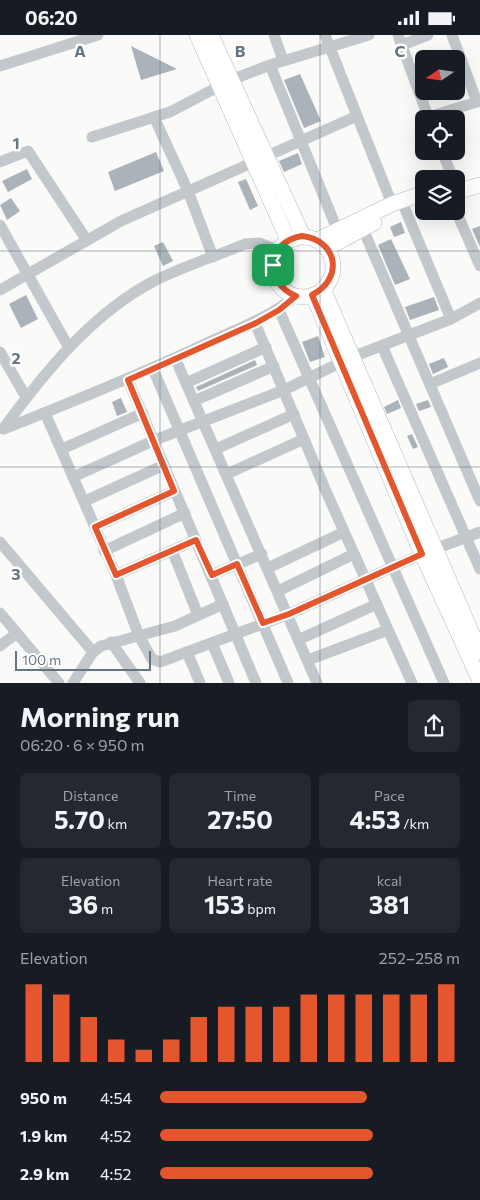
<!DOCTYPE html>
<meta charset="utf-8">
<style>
:root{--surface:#171b24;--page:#242831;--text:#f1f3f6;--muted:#9ea1a6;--accent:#e4572e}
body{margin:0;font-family:Commissioner,sans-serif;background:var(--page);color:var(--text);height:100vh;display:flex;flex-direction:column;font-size:19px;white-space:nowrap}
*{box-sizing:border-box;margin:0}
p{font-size:16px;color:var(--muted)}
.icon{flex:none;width:28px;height:28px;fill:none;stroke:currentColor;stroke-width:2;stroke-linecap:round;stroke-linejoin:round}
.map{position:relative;height:648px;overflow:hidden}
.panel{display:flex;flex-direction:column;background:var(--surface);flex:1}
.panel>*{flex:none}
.needle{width:32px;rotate:257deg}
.fabs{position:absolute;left:415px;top:15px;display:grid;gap:10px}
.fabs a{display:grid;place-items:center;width:50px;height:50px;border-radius:8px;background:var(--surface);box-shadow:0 5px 20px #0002;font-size:25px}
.scale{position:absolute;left:15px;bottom:12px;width:136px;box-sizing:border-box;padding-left:5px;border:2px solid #657683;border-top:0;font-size:14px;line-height:18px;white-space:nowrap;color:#657683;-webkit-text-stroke:4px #fff;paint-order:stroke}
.pin{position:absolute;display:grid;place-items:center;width:42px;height:42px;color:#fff;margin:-21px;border-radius:10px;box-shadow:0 2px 8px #0006}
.round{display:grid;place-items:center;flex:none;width:52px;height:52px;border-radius:8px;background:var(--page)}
.headline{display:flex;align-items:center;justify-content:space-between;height:85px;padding:0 20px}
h1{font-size:28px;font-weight:700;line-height:38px}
.metrics{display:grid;grid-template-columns:repeat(3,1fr);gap:8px;height:85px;padding:5px 20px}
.metrics div{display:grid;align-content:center;border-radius:8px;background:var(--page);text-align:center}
.metrics b{font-size:25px;font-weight:700}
.metrics small{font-size:14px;font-weight:400}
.metrics p{font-size:14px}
.chart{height:140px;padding:10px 20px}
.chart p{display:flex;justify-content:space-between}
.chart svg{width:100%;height:90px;margin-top:5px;stroke:var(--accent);stroke-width:6}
ul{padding:0 20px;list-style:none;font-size:16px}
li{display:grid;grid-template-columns:80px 60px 1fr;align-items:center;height:38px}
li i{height:12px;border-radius:6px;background:var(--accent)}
.status{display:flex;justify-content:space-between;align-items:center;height:35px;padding:0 25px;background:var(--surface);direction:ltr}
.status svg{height:14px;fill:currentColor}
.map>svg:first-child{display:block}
.building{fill:#aab3b9}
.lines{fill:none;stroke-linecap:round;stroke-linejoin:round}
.secondary-casing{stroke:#b3babf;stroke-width:16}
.minor{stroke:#c3c8cc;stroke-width:11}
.secondary{stroke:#fff;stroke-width:15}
.route-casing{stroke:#fff;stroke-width:10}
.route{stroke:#e4572e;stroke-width:6}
.grid{fill:none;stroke:#657683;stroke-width:1;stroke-opacity:0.55}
.grid-label{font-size:16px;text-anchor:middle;font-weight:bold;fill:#657683;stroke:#fff;stroke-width:5;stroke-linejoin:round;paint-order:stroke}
</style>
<div class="status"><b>06:20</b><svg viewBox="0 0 49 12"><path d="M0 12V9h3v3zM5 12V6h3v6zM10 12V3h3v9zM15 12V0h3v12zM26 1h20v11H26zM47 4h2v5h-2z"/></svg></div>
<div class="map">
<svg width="480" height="648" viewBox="0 0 480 648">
<rect width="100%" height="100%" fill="#fafaf8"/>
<g class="building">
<path d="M131,11L177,34L141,45Z"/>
<path d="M300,39L321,86L304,93L284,45Z"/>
<path d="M156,117L164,136L115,156L108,137Z"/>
<path d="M298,118L302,129L284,137L279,126Z"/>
<path d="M27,134L32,144L8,157L2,146Z"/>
<path d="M246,144L258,171L250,175L238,147Z"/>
<path d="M11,163L20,176L7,185L0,170Z"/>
<path d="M401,187L405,198L394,202L390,192Z"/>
<path d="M480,191V212L472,194Z"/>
<path d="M391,204L410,244L395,250L378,210Z"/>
<path d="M163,207L173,226L163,231L154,211Z"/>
<path d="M26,260L38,284L21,293L9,269Z"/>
<path d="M434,262L439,275L410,285L405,272Z"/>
<path d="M318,301L325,322L310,327L302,307Z"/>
<path d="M444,323L448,332L433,339L429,329Z"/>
<path d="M255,325L257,330L198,356L196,352Z"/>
<path d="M121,363L127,377L117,381L112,367Z"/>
<path d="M398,365L401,373L387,379L384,372Z"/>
<path d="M428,365L431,372L419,376L416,369Z"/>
<path d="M412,399L418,412L413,414L407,401Z"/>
</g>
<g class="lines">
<g class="secondary-casing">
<g id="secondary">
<path d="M197,0L288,205"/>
<path d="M211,0L303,201"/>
<path d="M456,157L480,150"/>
<circle cx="303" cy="232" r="30"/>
<path d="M317,205L392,169L424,158"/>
<path d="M327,213L374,188"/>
<path d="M323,254L480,617"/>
<path d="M313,260L422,519L480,646"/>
</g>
</g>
<g class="minor">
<path d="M274,0L283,25"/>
<path d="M325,0L392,169"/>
<path d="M398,0L429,84"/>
<path d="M452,0L477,67"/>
<path d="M402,10L428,0"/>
<path d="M270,30L337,194"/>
<path d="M0,31L98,0"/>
<path d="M154,82L188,156L213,222"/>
<path d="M428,82L480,66"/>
<path d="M92,102L170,77L231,45L270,30L369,0"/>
<path d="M442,116L453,144"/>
<path d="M0,127L28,116L86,204"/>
<path d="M405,174L451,284"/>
<path d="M456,176L480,231"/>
<path d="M0,190L69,313"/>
<path d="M363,194L480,466"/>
<path d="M0,255L121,186L357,81"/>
<path d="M279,275L444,648"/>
<path d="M255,288L325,454L412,648"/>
<path d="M382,311L480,534"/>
<path d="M0,317L26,362"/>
<path d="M175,323L317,648"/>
<path d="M153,334L288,648"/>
<path d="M128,345L256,648"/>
<path d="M186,348L266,312"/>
<path d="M430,349L480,328"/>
<path d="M194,366L274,331"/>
<path d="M45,378L116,540L196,505"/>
<path d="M3,394C44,338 93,277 156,245C185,231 216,221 245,209L259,208L277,215"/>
<path d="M4,394C72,367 139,340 205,309C237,294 268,283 296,261"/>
<path d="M62,414L143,378"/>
<path d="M216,414L294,379"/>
<path d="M227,439L304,404"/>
<path d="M73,442L155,405L284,355L352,322L451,284L480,268"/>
<path d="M85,466L164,430"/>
<path d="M95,492L174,456"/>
<path d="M0,507L93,617"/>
<path d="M172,515L198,580"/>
<path d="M104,516L185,478"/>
<path d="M268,533L344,497"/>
<path d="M116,540L139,601L152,624L160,627L289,579L422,519L480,497"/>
<path d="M211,540L262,519"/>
<path d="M278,556L354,519"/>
<path d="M0,578L59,648"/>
<path d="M300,604L377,569"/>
<path d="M111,607L140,648"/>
<path d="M212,608L229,648"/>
<path d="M0,611L17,598"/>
<path d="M187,617L200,648"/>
<path d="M308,625L388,595"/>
<path d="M73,648L93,617L101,611L175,591L223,569"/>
</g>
<use href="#secondary" class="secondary"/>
</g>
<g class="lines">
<g class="route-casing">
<path id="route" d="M302,201C338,205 344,244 312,260L422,519L289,579L263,588L237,529L212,540L196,505L116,540L95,492L174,456L128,345L256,288L279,275L296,261C263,247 266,207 302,201Z"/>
</g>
<use href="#route" class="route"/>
</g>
<path class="grid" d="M160,0V648M320,0V648M0,216H480M0,432H480"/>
<g class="grid-label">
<text x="80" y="22">A</text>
<text x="240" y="22">B</text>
<text x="400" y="22">C</text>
<text x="16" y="114">1</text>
<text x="16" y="329">2</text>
<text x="16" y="545">3</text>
</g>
</svg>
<div class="fabs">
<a><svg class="needle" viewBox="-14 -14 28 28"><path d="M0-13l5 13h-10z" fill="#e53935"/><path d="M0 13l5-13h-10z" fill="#9ea1a6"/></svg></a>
<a><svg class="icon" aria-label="locate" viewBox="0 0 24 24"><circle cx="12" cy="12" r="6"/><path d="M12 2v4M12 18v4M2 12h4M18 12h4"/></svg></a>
<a><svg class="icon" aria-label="layers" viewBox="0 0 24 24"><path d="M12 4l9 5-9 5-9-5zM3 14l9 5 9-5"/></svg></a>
</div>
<div class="scale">100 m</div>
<div class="pin" style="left:273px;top:230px;background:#1e9e55"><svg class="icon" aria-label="arrive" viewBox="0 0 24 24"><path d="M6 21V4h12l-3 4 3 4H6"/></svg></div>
</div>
<section class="panel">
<div class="headline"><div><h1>Morning run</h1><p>06:20 · 6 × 950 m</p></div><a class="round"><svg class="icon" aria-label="share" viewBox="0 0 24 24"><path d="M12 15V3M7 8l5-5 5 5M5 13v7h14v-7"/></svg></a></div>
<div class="metrics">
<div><p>Distance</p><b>5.70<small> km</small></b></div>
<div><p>Time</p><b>27:50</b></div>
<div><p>Pace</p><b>4:53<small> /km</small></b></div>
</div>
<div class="metrics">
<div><p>Elevation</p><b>36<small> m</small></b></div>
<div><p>Heart rate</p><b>153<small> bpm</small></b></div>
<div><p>kcal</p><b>381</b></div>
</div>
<div class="chart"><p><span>Elevation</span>252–258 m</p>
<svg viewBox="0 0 160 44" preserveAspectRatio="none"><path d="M5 44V6M15 44V11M25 44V22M35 44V33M45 44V38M55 44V33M65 44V22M75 44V17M85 44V17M95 44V17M105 44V11M115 44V11M125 44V11M135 44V11M145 44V11M155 44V6"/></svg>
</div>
<ul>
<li><b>950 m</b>4:54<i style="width:69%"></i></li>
<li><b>1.9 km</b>4:52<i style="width:71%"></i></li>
<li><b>2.9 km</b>4:52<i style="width:71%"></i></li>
</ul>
</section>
